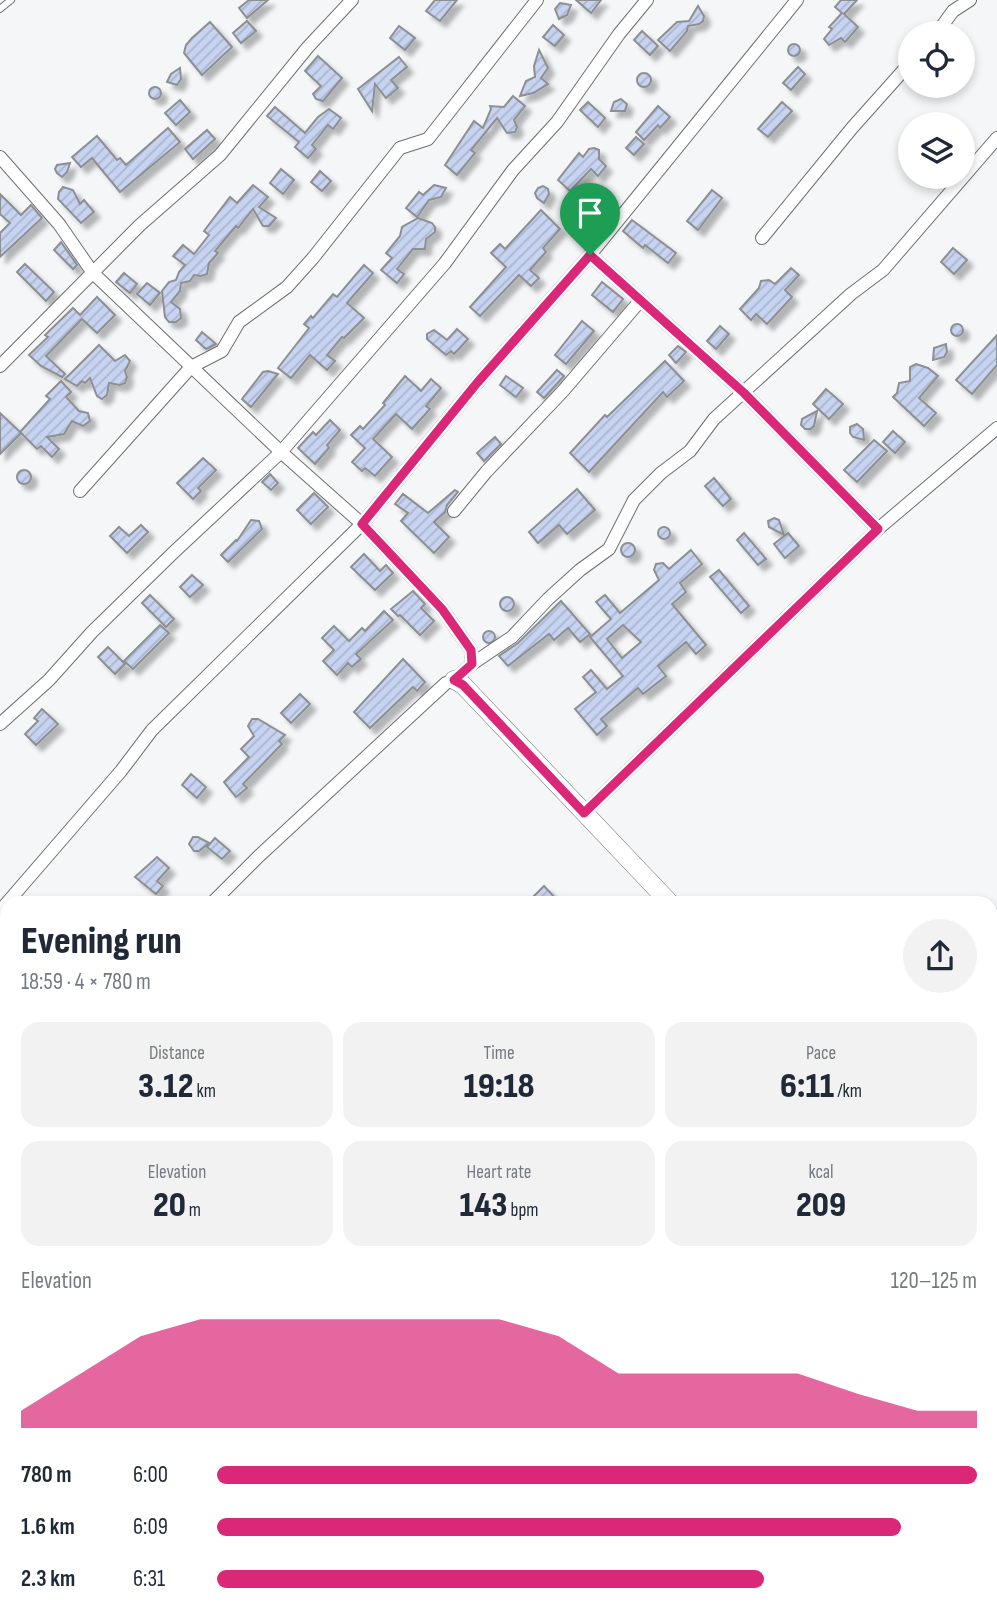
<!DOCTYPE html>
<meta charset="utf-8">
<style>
:root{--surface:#fff;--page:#f2f2f3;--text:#1f2937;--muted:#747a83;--accent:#db2777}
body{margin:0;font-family:"Sofia Sans Condensed",sans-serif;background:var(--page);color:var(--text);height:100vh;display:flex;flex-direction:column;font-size:26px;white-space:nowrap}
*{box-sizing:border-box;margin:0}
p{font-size:23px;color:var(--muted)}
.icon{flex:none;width:38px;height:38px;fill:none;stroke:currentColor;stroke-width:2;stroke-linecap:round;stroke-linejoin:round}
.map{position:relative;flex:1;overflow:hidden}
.panel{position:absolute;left:0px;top:896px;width:998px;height:726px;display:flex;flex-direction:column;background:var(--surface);border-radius:21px 21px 0 0;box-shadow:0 4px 10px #0003}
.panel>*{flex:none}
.tools{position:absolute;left:898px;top:21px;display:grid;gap:14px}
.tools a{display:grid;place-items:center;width:77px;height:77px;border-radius:50%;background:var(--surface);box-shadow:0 4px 10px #0003;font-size:35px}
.pin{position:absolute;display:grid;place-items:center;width:60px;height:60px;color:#fff;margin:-72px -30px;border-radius:50% 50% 50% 0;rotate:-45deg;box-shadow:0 0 7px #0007}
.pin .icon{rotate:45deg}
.round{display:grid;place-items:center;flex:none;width:74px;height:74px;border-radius:37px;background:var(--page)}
.summary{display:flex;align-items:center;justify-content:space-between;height:119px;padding:0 21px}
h1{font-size:38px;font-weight:800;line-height:52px}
.figures{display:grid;grid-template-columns:repeat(3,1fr);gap:10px;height:119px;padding:7px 21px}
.figures div{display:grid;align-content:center;border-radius:18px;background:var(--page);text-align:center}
.figures b{font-size:35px;font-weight:800}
.figures small{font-size:19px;font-weight:400}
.figures p{font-size:19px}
.chart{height:196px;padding:14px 21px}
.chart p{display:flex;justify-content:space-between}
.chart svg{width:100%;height:126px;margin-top:7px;fill:var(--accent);opacity:.7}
ul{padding:0 21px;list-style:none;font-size:23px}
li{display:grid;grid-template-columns:112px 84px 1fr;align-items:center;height:52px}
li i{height:18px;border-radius:9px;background:var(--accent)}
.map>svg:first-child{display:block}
.building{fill:url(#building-hatch);stroke:#8e8f92;stroke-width:2;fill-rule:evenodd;filter:url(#shadow)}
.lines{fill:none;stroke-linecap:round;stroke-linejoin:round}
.lane-casing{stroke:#6e6f71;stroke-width:8}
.street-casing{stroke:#6e6f71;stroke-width:14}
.secondary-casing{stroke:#6e6f71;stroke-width:19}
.lane{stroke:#fff;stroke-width:6}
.street{stroke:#fff;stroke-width:12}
.secondary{stroke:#fff;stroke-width:18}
.route-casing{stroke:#fff;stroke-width:14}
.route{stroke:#db2777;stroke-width:9}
</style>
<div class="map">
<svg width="997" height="1622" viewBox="0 0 997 1622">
<defs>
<pattern id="building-hatch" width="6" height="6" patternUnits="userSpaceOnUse" patternTransform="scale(1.75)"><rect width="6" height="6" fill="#c6d3f1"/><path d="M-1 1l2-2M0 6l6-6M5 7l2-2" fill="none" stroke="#aab5ce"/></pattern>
<filter id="shadow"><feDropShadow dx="6" dy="6" stdDeviation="2" flood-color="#0004"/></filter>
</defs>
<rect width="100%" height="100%" fill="#f4f6f8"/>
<g class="building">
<path d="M249,0H268L247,18L239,8Z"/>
<path d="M435,0H457L440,21L426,11Z"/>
<path d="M576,0H601L591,13Z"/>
<path d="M841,0H857L844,14L858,27L845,42L841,38L829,45L824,39L832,29L829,27L842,13L835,7Z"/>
<path d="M560,3L571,5L567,15L559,19L555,9Z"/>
<path d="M698,6L704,16L703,21L699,24L688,26L687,31L670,51L658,40L677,22L689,21Z"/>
<path d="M247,21L256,31L241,43L233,33Z"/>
<path d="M210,22L232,47L202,75L184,53L186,45L192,38Z"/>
<path d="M553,25L564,35L555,46L543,37Z"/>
<path d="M399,26L415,38L405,50L390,38Z"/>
<path d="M642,31L658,46L650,55L634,40Z"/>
<circle cx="794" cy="50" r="6"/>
<path d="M539,50L548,68L541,78L548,84L533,93L520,96L526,81L535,77L534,66Z"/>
<path d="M318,56L342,78L323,101L316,99L313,94L321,86L305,71Z"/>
<path d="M399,57L407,67L391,80L398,88L386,98L375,84L372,111L358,89Z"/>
<path d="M798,67L805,74L791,90L783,83Z"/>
<path d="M180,68L181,79L177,85L167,82L171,74Z"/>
<circle cx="644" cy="80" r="7"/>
<circle cx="155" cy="93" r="6"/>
<path d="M513,96L525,106L514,120L517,127L515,132L507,133L497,118L471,150L475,153L457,175L445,165L474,121L483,128L491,109L490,106L504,107Z"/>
<path d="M621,99L627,104L625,111H611L614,102Z"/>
<path d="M180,100L190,112L176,125L165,113Z"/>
<path d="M588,102L605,118L598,127L580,110Z"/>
<path d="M782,102L792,111L768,137L758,129Z"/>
<path d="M658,106L670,117L660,128L658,125L644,140L636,132Z"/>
<path d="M275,107L305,133L318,117L329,109L341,118L333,129L328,125L312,145L316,149L308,158L295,147L299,142L267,116Z"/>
<path d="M168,128L180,142L120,192L92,158L81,167L72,157L97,136L117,160L120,158L126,165Z"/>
<path d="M207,130L215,139L193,159L185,149Z"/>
<path d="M636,137L644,144L634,155L626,148Z"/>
<path d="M594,148L599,150V159L606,166L598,176L591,169L570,191L558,180L579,153L583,157L589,149Z"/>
<path d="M70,163L67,172L62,177L57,173L55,169L57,165Z"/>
<path d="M281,169L294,180L283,194L270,183Z"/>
<path d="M320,171L331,181L322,191L311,182Z"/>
<path d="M253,185L268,197L259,207L276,218L269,226H263L253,209L238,228L236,226L215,251L218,253L209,263L207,274L201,276L194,275L190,281L181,283L180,291L171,302L180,309L181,318L176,322H169L165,317L162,291L169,282L176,280L179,272L185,265L173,256L183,245L194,254L209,235L204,231L230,197L237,203Z"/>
<path d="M434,185L446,188L441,197L429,200L417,217L406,208L419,192L423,195Z"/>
<path d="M543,186L548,189L549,194L544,203L537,198L535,193L538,188Z"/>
<path d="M63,187L73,190L80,204L84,200L94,212L81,223L58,199L59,192Z"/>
<path d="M712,190L722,198L698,230L687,221Z"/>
<path d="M0,194L21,215L31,205L42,218L0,257V233L10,223L0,214Z"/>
<path d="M541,210L560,229L543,248L546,252L530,270L539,278L531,286L519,275L480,316L470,307L506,267L491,253L500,244L505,249Z"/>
<path d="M418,218L432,223L435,227V232L426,239L425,249H413L397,269L404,274L397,283L381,270L392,258L386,253L400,236L402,227Z"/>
<path d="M632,220L676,253L668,263L645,245L643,248L623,231Z"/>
<path d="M61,242L77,265L73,269L54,250Z"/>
<path d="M953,248L967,260L954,274L941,262Z"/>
<path d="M25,264L54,292L46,301L17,272Z"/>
<path d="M364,265L373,273L347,303L364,318L344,338L342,337L327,355L335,361L327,370L310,355L291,378L278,368L309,328L304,324L311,316L313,318L333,294L337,297Z"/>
<path d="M791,268L799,275L785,290L792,297L767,324L756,314L751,320L740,309L759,288L761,281L769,280L775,284Z"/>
<path d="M124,273L137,284L130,293L116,282Z"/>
<path d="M602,282L623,299L613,312L592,295Z"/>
<path d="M147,283L160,293L150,305L137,294Z"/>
<path d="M97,297L115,315L97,333L82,319L46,356L65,374L62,377L41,366L29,355L48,337L45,335L73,308L80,315Z"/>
<path d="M582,321L594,331L566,364L555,355Z"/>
<circle cx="957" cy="330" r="6"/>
<path d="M720,326L729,334L716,349L707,341Z"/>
<path d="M457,329L468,339L454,354L451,351L446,355L427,339V334L434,330L447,340Z"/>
<path d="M202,332L216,344L206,349L196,340Z"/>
<path d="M997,335V365L972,394L956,380Z"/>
<path d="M946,344L947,352L944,357L933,360L934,348Z"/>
<path d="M99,345L115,361L125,355L130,361L125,371L127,377L125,383L120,385L109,383L107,395L102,399L97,396L90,378L85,383L82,381L77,386L65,379Z"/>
<path d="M678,346L686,352L676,363L669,355Z"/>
<path d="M665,361L684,381L667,397L663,392L589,472L570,453L605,415L607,417Z"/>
<path d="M916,364L928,368L938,376L919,398L936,413L924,426L893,397L897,393L899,383L910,381V367Z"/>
<path d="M557,370L564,376L544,398L537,392Z"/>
<path d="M268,371L278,374L251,407L242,399L263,372Z"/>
<path d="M405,376L421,391L431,379L441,388L426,406L430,409L412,429L396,414L373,439L392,457L375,476L365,468L362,471L352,462L365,448L351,435L360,426L363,429L385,405L383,403Z"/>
<path d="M506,376L523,388L516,397L500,385Z"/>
<path d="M61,381L71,392L66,397L79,411L88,413L90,421L83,426L72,421L64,434L47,437L59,449L52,457L41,446L37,449L20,432L50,399L46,396Z"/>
<path d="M826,389L843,404L829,419L813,404Z"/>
<path d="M817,411L814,426L811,429H805L801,425L802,419Z"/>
<path d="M0,413L21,433L0,454Z"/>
<path d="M330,420L340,430L327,445L329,448L315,464L298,448L313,432L316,435Z"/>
<path d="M857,424L863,429L864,440L853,437L850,433V427Z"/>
<path d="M893,431L905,442L895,453L883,442Z"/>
<path d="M495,437L501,444L484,461L477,453Z"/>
<path d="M874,440L887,451L857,482L844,470Z"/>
<path d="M203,458L216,470L198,488L201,491L193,499L177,483Z"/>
<circle cx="24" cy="477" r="7"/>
<path d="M270,474L278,483L271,490L262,482Z"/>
<path d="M714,478L731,499L723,506L705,486Z"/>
<path d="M577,489L595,510L567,534L559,525L538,543L529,532Z"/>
<path d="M455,490L458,492L447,505L445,512L434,522L449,537L434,553L401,521L408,513L395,504L403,494L428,513Z"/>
<path d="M314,493L328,507L311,524L297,510Z"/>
<path d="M774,518L779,520L784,535L769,527L768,521Z"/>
<path d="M251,520L259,521L262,529L228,562L221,555L236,540L237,541Z"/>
<path d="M141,525L148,532L127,553L110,536L119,527L129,536Z"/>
<circle cx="664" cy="533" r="6"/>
<path d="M744,533L766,559L758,565L737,540Z"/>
<path d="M788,533L799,546L785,558L774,544Z"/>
<circle cx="628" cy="550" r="7"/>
<path d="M691,550L702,564L680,583L686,592L672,604L706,645L696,654L686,642L658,666L666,676L643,694L638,688L601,719L607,726L597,735L575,709L596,692L583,677L591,670L607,689L623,676L590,637L611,619L596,602L605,595L620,613L659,580L654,570L656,564L663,563L669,569ZM623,625L641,642L622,658L607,639Z"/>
<path d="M364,554L380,571L386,565L393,573L375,590L351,567Z"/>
<path d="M719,570L749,606L741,613L710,577Z"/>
<path d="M192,575L203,585L190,597L180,587Z"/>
<path d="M413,591L425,604L421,608L434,621L420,635L400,615L398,616L391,609Z"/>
<path d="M150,595L174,619L166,627L142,603Z"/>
<circle cx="507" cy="604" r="7"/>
<path d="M561,601L590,634L580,642L568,628L554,640L549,634L508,666L499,656L518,643Z"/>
<path d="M384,611L393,620L356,654L361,659L352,667L348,663L337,675L323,661L334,650L322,638L334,626L349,641L362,628L365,631Z"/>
<path d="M160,625L169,633L133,669L124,661Z"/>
<circle cx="489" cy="637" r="6"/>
<path d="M108,647L125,664L115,674L98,657Z"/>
<path d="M403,659L425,682L417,691L413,687L370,728L354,712Z"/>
<path d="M300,694L310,704L291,723L281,713Z"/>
<path d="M42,709L58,724L36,745L25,734L38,721L34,718Z"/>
<path d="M252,719H258L285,735L279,741L282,744L243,784L247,788L236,797L224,782L249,757L241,749L254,736L248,726Z"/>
<path d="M191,774L206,787L197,798L182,785Z"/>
<path d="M193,837H198L209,843L199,851H194L189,844Z"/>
<path d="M215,838L230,851L222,859L207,847Z"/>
<path d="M157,857L169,868L157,881L163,886L156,894L135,877Z"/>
<path d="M544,886L560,903H541L534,896Z"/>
</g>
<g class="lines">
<g class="lane-casing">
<path id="lane" d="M0,9L11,0"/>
</g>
<g class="street-casing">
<g id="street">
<path d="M937,33L953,11L970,0"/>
<path d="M0,157L59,224L93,273L281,452L362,524L442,609L471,650L472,664L454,680L446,683L259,856L212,903"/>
<path d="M762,238L852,128L910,63"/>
<path d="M590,255L744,393L878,529"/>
<path d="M0,366L140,225L220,155L308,47L352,0"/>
<path d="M80,491L191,367L222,351L239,322L287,287L313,258L400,148L428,139L537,0"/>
<path d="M454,511L486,472L563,391L640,301"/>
<path d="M472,664L512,637L548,599L580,570L609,549L634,500L661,473L690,451L714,419L851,294L883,270L997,138"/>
<path d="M0,724L49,680L92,632L174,552L281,452L445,263L513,170L557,122L619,34L647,0"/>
<path d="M584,813L878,529L997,428"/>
<path d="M0,911L121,771L152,730L362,524L477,383L590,255L797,0"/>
<path d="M990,983L997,991"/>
<path d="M0,1111L7,1104"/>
<path d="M272,1622L279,1615"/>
</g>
</g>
<g class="secondary-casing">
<g id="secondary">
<path d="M454,680L463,685L670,903"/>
<path d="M990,924L997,918"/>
<path d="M990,1240L997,1247"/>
<path d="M0,1564L7,1571"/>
<path d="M0,1600L7,1607"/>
<path d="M15,1615L21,1622"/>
<path d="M49,1615L56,1622"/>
</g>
</g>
<use href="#lane" class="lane"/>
<use href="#street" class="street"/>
<use href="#secondary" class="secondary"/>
</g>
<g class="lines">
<g class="route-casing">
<path id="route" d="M590,255L744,393L878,529L584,813L463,685L454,680L472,664L471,650L442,609L362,524L477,383Z"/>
</g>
<use href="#route" class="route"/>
</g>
</svg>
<div class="tools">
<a><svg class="icon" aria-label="locate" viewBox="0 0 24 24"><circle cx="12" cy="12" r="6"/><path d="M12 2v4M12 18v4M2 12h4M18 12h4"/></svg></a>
<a><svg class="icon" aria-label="layers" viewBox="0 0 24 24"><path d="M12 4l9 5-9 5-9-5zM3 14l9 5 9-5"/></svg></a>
</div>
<div class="pin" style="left:590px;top:255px;background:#1e9e55"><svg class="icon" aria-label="arrive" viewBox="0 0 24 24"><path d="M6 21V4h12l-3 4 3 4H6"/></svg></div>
<section class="panel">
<div class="summary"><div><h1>Evening run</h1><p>18:59 · 4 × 780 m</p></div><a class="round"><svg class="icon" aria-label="share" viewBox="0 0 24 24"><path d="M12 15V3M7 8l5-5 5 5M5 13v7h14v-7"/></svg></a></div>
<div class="figures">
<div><p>Distance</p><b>3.12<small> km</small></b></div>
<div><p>Time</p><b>19:18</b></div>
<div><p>Pace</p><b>6:11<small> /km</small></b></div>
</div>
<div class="figures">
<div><p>Elevation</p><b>20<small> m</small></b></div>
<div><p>Heart rate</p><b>143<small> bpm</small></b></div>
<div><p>kcal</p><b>209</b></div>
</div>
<div class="chart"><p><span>Elevation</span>120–125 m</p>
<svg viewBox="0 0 160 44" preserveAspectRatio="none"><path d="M0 44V38L10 25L20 12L30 6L40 6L50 6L60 6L70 6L80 6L90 12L100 25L110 25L120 25L130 25L140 32L150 38L160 38V44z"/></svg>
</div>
<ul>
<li><b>780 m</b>6:00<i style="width:100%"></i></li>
<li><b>1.6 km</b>6:09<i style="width:90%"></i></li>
<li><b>2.3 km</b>6:31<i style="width:72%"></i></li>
</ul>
</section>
</div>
